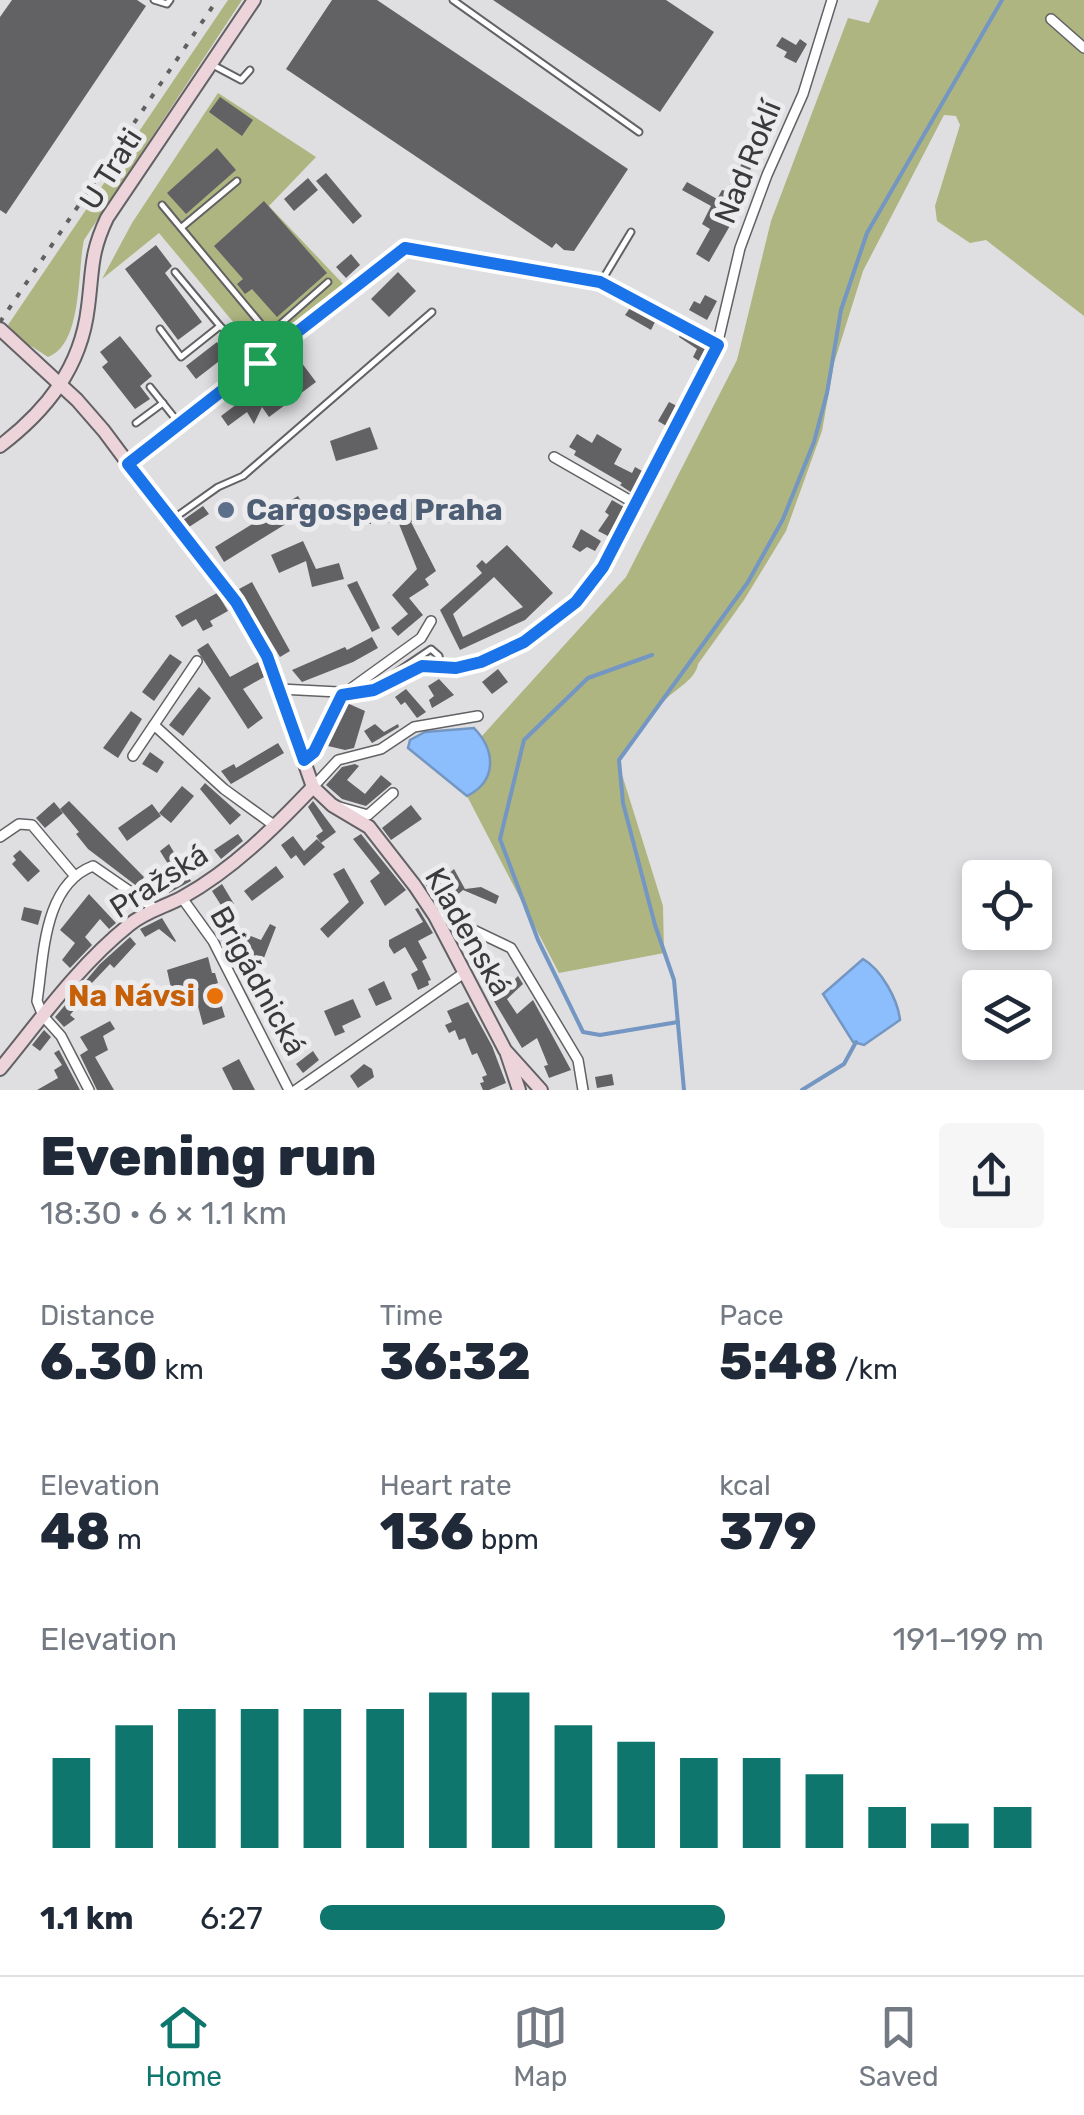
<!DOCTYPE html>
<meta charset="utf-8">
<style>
:root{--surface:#fff;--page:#f6f6f7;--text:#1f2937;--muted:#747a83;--line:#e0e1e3;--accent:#0f766e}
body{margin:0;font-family:Rubik,sans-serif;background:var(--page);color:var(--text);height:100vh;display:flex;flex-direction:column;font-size:38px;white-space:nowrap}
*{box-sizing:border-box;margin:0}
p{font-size:32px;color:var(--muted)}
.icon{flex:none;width:55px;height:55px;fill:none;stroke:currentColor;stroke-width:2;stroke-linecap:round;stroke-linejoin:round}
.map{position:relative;height:1090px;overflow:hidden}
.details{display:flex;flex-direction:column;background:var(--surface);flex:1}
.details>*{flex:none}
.buttons{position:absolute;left:962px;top:860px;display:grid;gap:20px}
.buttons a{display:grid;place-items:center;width:90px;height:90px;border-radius:10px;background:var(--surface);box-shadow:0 5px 15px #0003;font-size:50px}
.pin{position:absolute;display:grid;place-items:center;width:85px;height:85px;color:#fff;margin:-42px;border-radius:20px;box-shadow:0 5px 15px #0006}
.round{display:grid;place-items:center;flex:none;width:105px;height:105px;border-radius:10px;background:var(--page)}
.overview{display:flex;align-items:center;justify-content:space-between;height:170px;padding:0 40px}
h1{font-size:55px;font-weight:800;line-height:75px}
.stats{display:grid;grid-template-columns:repeat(3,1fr);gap:15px;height:170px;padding:10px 40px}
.stats div{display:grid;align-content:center}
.stats b{font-size:50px;font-weight:800}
.stats small{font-size:28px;font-weight:400}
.stats p{font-size:28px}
.chart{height:280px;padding:20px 40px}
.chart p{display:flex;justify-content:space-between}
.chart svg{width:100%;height:180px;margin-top:10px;stroke:var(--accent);stroke-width:6}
ul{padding:0 40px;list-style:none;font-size:32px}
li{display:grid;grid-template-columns:160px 120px 1fr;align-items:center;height:75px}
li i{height:25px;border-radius:12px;background:var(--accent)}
.tabs{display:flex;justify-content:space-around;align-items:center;height:140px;border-top:2px solid var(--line);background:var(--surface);font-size:28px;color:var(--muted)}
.tabs a{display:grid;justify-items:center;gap:5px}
.tabs .selected{color:var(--accent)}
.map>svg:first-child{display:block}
.green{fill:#afb580}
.water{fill:#8cbdfc;stroke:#7396c2;stroke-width:2.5}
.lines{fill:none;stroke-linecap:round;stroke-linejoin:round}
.stream{stroke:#7396c2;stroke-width:4}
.building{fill:#626164;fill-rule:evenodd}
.lane-casing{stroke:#626164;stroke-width:9}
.street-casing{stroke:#626164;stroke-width:12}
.secondary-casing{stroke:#626164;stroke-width:16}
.lane{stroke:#fff;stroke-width:5}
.street{stroke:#fff;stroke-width:9}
.secondary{stroke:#edd4db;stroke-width:12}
.rail{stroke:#606061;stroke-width:4;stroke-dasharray:5 10;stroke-linecap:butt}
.route-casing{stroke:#fff;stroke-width:20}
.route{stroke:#1a73e8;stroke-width:12}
.service-dot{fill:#5c6f8a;stroke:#ecebee;stroke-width:4}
.food-dot{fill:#e8710a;stroke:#ecebee;stroke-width:4}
.labels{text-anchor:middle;stroke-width:10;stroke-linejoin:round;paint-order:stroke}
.street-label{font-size:30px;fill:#3a3a3b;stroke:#ecebee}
.service-label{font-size:30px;font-weight:bold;fill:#4e5e75;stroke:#ecebee;text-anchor:start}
.food-label{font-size:30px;font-weight:bold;fill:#c56008;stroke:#ecebee;text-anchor:end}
</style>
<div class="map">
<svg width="1084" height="1090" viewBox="0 0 1084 1090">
<rect width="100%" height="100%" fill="#dfdee1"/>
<g class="green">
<path d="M228,0H242L84,240C77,271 83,344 48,357L31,346L28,348L8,325Z"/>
<path d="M879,0H1084V316L986,240L970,243L937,221L935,206L960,125L956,116L944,115L863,271L834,363L822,431L786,531L744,600L698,664C695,680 677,688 666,699C649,716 626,742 619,765L663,906L664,953L559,973L467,796L477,791L489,758L482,736L626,577L737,360L771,221L848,18L869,23Z"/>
<path d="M218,93L316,157L269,206L346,287L266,349L249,341L159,233L102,279L132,223Z"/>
</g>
<g class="water">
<path d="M474,728C496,751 497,781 467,796L408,748L410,740L425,732Z"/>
<path d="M863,959C881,969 898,1000 900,1020L864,1045L853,1042L823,994Z"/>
</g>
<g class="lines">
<g class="stream">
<path d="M652,655L588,678L524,740L500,839L538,940L583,1032L600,1035L678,1022"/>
<path d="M684,1090L674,980L655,925L623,803L619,760L748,582L783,519L814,442L827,393L841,310L867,233L1002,0"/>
<path d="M802,1090L844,1064L856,1042"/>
</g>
</g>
<g class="building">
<path d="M12,0H137L146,6L6,214L0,210V17Z"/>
<path d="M332,0H377L628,169L574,251L564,250L556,243L552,248L286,69Z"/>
<path d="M493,0H666L714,32L660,112Z"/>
<path d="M782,37L796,45L800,39L807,44L796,63L784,57L787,52L776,46Z"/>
<path d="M220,97L253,120L242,136L209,112Z"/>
<path d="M765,108L779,116L750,170L755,173L727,221L731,224L709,262L696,254L710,229L702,224L711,206L682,190L687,182L717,199L722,190L726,191L746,156L739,152L745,142L752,141L763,123L758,121Z"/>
<path d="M217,148L236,170L186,214L167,193Z"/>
<path d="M326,173L362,216L353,224L316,181Z"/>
<path d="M308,178L318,190L294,211L284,199Z"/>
<path d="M264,201L327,273L277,317L252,289L245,294L237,284L243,279L214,246Z"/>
<path d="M156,245L172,266L165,273L202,322L178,340L125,269Z"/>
<path d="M351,254L360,265L346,278L336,267Z"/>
<path d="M398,272L416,291L389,317L371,299Z"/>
<path d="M705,295L717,301L707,320L689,310L694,301L700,304Z"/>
<path d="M630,308L655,322L651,330L625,315Z"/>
<path d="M680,334L708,349L702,363L693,357L697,349L679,337Z"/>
<path d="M120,336L152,376L140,386L150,399L135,409L102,367L108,362L100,352Z"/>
<path d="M217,342L227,355L196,379L186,366Z"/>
<path d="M298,358L316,382L269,417L262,407L254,424L247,412L228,426L221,416Z"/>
<path d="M669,402L679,407L668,427L658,421Z"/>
<path d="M370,427L378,449L336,461L330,441Z"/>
<path d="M577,434L592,443L597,434L622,449L614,464L632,473L635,467L644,472L632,493L620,485L622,483L574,455L576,451L569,447Z"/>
<path d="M298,496L307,511L224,562L215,547Z"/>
<path d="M426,497L432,516L411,522L436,571L425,579L429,585L409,598L423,615L398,636L391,628L408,614L392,595L417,569L399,524L371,520V524L359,523L357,518L359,501L398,507Z"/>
<path d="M612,500L624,507L608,536L598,531L609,515L605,512Z"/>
<path d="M203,506L209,514L189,527L183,520Z"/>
<path d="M581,529L601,541L595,551L587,547L580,552L572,547Z"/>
<path d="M303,541L316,569L339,563L344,579L312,587L306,561L279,573L271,555Z"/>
<path d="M507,545L553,593L525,620L460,650L440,610L482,573L476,566L482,560L486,564ZM494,577L523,607L463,637L453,614Z"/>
<path d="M357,581L380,628L372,632L347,585Z"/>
<path d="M252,582L290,651L280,657L239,589Z"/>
<path d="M217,593L228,611L210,621L213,626L203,631L196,619L182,627L175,616Z"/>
<path d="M372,637L378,648L353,662L302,682L292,670L345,647L347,650Z"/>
<path d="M208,643L230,677L258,662L264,677L243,689L263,718L248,729L197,650Z"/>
<path d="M170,654L182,662L154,701L142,692Z"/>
<path d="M498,669L508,682L492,694L482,682Z"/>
<path d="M439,679L454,695L432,708L429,700L434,696L428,686Z"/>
<path d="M199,687L211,698L183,736L169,725Z"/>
<path d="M406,689L426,712L417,718L405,702L401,705L395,697Z"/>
<path d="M347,703L365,711L354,748L345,750L328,746Z"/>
<path d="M131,711L142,719L118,758L103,748Z"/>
<path d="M375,724L384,732L398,724L399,727L372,743L364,731Z"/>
<path d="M278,743L284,753L231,784L221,771L234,764L236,768Z"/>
<path d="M150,752L164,762L157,773L142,764Z"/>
<path d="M355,764L359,766L347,780L365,794L381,775L392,784L366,806L342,799L326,785L342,767Z"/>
<path d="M205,783L241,815L230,825L200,789Z"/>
<path d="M182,786L194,796L171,823L159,813Z"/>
<path d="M69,801L144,877L138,887L88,849L76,834L79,832L60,809Z"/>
<path d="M313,801L336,832L321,843L316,836L323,831L308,807Z"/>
<path d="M54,802L63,813L45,828L36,818Z"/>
<path d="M152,804L161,816L127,841L118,828Z"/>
<path d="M411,805L422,819L391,840L382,828Z"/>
<path d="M238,834L243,841L221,859L214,850Z"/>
<path d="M361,834L406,890L385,906L370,881L380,873L353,839Z"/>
<path d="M293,836L304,851L317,839L325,847L304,866L296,855L291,859L281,845Z"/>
<path d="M169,844L191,881L169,893L164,884L159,897L147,891L169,879L181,885L160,851Z"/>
<path d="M20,850L40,871L28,882L12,864L16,860L13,856Z"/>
<path d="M276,866L284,877L252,901L244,891Z"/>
<path d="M344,868L364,903L328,938L320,929L349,902L333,874Z"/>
<path d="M454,869L465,889L481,887L499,896L496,904L463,890L442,908L421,878L429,872L437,884Z"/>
<path d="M222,884L234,904L224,910L212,891Z"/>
<path d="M89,894L116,923L109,929L100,919L85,937L92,945L70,968L62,960L75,943L60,930Z"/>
<path d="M24,907L42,911L38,925L21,920Z"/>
<path d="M418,908L433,933L418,941L427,958L422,961L431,980L428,981L429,985L418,990L411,974L418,970L405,947L394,954L389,946V940L423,922L415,909Z"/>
<path d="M224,916L235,930L261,940L270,924L276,927L262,963L226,949L212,925Z"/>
<path d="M162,918L176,941L175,942L159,929L145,937L140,929Z"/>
<path d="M130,937L136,944L114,968L110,964L90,985L97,996L91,1002L85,997L70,1015L75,1019L64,1027L55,1017L100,964Z"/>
<path d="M472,943L500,994L518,976L523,984L507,999L517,1014L533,1000L571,1070L549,1078L544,1066L548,1065L537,1038L522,1048L470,961Z"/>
<path d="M208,957L212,973H215L218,983L215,984L225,1017L203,1025L194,991L177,995L175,987L171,988L167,970Z"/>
<path d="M384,981L392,999L376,1006L368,989Z"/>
<path d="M353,999L361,1017L342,1026L345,1032L335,1036L324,1011Z"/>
<path d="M468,1002L492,1046L506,1083L489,1090H483L480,1083L484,1082L482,1077L487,1075L477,1053L472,1055L465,1038L459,1040L455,1030L449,1033L445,1025L452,1022L447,1011Z"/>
<path d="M110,1021L115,1029L103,1036L108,1050L95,1057L114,1090H97L80,1055L88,1050L80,1037Z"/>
<path d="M44,1030L51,1037L40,1051L32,1045Z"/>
<path d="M59,1050L80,1090H37L58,1078L54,1070L62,1065L54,1053Z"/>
<path d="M313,1051L319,1060L303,1073L296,1064Z"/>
<path d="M239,1059L255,1090H233L222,1068Z"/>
<path d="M364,1064L372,1069L374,1077L358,1088L350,1076Z"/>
<path d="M612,1074L614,1085L597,1088L595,1077Z"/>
</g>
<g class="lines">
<g class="lane-casing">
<g id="lane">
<path d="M154,0L167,4L170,0"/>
<path d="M453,0L639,132"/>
<path d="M211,64L241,80L250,70"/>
<path d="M162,205L260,323L275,347"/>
<path d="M182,227L237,181"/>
<path d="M175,272L220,326L258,361"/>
<path d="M601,282L631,232"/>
<path d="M160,329L181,357L220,326"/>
<path d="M268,335L328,282"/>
<path d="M150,387L178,422"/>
<path d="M136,423L163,403"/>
<path d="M173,519L218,487L243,476L432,312"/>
<path d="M385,680L431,649L439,656L441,666"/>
</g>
</g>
<g class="street-casing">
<g id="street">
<path d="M1051,19L1084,48"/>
<path d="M554,457L636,504"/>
<path d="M128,464L405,248L601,282L718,345"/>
<path d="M280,689L358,693L375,690L422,666L457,668L481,662L543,630L575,601L603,567L714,358L740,248L767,175L803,94L832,0"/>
<path d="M154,725L224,789L275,826"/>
<path d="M133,756L197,661"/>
<path d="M304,760L314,752L342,695L421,638L431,621"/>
<path d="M313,787L338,760L381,749L414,727L478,716"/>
<path d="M336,806L368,815L393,793"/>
<path d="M0,837L19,824L32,825L74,875"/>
<path d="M182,898L213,941L289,1090"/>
<path d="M435,916H444L511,948L578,1060L583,1090"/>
<path d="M89,1090L61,1036L43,1016L37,1001C44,956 43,885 93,866L154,908"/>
<path d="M296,1090L464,973"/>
</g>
</g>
<g class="secondary-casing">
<g id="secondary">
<path d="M0,329L77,400L104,431L171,521L223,583L267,656L313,787L332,805L369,827L415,886L435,916L505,1050L541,1090"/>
<path d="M0,446C46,411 81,368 88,307C93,269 90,254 107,218L254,0"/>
<path d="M507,1054L519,1090"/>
<path d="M0,1069C40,1020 79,965 129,925C146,911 165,907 183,897C233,869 274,828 313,787"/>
</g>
</g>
<use href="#lane" class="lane"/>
<use href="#street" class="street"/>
<use href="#secondary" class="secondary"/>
<path class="rail" d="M0,322L217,0"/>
</g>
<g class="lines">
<g class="route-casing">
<path id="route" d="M405,248L600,282L718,345L603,567L576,602L524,642L481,662L456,668L422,666L374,690L342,695L314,752L304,760L267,656L236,602L128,464Z"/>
</g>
<use href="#route" class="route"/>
</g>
<circle class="service-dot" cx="226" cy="510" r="10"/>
<circle class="food-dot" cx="215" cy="996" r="10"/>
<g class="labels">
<g class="street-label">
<text transform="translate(748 162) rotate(-68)" y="10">Nad Roklí</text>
<text transform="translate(111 169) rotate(-58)" y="10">U Trati</text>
<text transform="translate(159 881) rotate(-33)" y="10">Pražská</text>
<text transform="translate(468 932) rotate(60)" y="10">Kladenská</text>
<text transform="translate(258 981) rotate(61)" y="10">Brigádnická</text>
</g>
<g class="service-label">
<text x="246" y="520">Cargosped Praha</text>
</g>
<g class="food-label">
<text x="195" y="1006">Na Návsi</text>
</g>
</g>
</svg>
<div class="buttons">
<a><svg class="icon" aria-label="locate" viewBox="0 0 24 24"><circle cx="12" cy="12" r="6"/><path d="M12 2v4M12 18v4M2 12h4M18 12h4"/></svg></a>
<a><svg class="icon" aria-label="layers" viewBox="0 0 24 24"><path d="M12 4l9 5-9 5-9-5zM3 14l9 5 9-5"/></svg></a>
</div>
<div class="pin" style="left:260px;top:363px;background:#1e9e55"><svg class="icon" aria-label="arrive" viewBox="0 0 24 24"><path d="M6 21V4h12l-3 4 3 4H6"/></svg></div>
</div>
<section class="details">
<div class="overview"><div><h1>Evening run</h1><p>18:30 · 6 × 1.1 km</p></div><a class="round"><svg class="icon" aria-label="share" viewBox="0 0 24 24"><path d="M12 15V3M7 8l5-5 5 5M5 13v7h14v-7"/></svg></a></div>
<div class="stats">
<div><p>Distance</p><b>6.30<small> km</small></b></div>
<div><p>Time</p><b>36:32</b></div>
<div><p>Pace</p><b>5:48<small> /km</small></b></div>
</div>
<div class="stats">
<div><p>Elevation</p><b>48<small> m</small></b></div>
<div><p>Heart rate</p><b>136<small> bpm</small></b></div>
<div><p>kcal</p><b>379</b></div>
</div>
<div class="chart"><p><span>Elevation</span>191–199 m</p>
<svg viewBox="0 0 160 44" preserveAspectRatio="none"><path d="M5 44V22M15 44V14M25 44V10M35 44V10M45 44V10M55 44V10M65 44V6M75 44V6M85 44V14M95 44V18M105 44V22M115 44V22M125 44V26M135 44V34M145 44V38M155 44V34"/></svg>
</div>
<ul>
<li><b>1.1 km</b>6:27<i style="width:56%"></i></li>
</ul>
</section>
<nav class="tabs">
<a class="selected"><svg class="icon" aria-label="home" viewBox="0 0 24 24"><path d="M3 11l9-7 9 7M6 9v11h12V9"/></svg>Home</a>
<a><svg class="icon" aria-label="map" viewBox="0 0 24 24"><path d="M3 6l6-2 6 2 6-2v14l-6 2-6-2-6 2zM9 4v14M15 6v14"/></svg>Map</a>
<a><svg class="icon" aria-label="saved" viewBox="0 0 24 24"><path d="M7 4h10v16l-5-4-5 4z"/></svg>Saved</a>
</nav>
